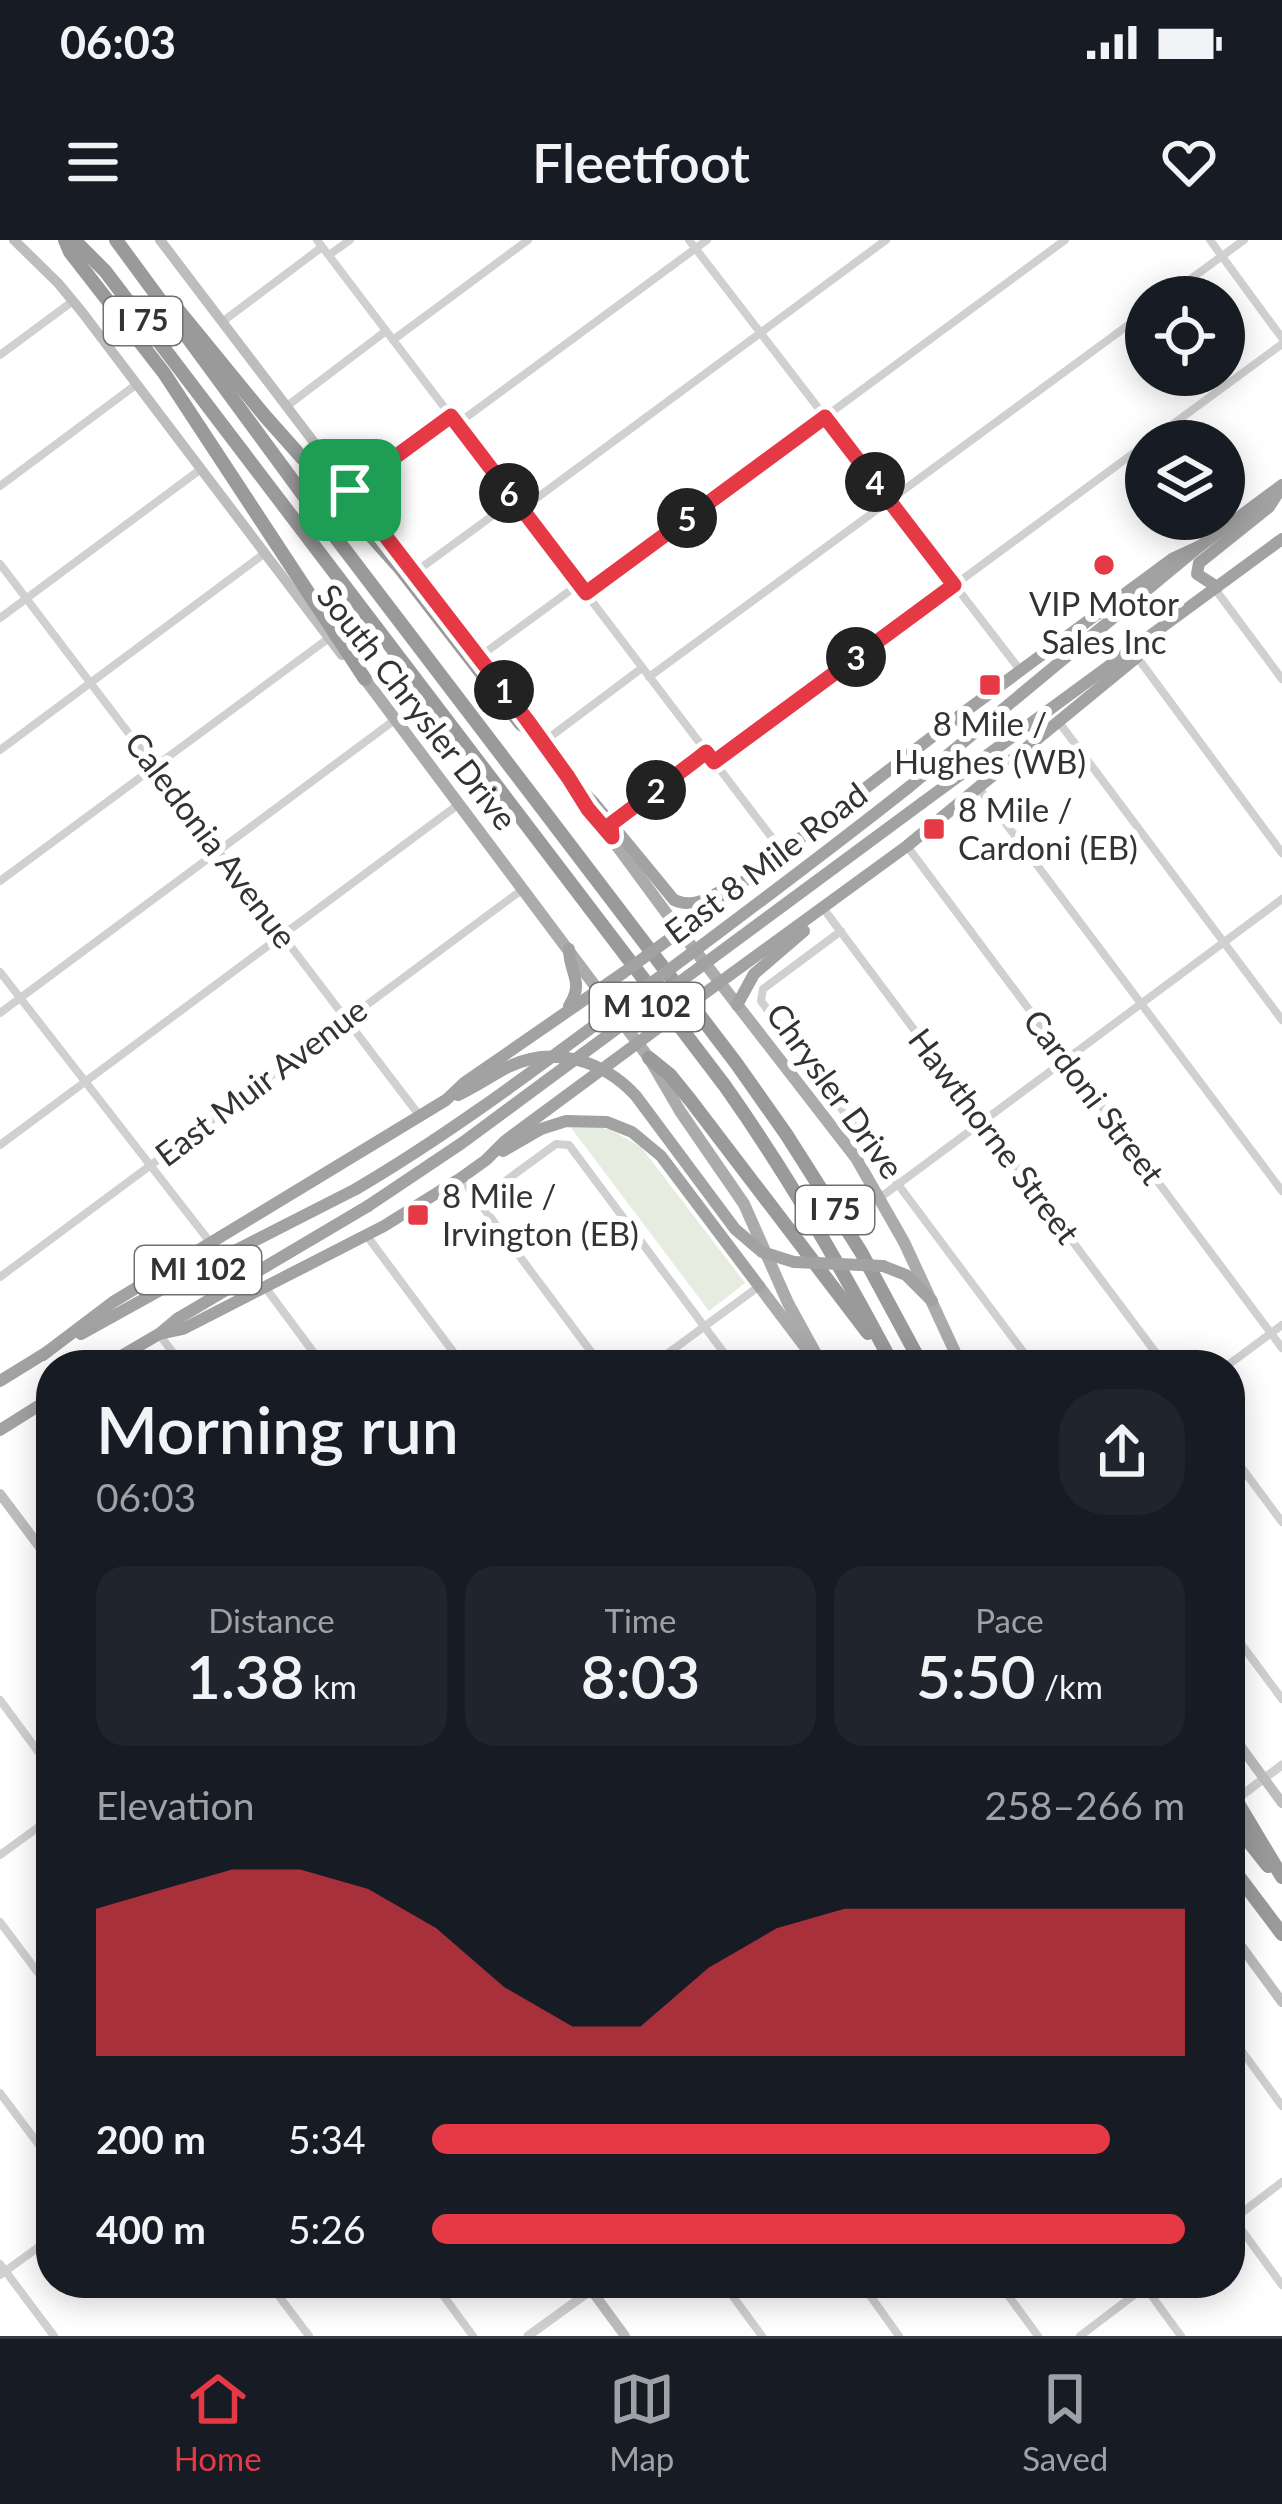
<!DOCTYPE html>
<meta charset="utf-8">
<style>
:root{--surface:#171b24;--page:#20242c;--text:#f1f3f6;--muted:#9ea1a6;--line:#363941;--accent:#e63946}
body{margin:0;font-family:Lato,sans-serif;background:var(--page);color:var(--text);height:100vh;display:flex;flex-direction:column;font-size:45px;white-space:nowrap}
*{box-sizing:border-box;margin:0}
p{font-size:39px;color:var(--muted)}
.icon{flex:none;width:66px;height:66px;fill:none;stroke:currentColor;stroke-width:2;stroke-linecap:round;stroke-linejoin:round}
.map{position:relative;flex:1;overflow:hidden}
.drawer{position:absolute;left:36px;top:1110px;width:1209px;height:948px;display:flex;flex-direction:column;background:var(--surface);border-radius:48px;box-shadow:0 6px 30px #0003}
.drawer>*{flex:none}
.buttons{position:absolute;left:1125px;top:36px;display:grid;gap:24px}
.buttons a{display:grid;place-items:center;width:120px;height:120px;border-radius:50%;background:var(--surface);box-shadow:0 6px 30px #0003;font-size:60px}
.pin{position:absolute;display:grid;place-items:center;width:102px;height:102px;color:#fff;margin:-51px;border-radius:24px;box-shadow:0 6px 18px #0006}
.km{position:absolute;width:60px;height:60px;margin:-30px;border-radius:50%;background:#222;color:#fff;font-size:33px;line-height:60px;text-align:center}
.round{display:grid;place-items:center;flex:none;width:126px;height:126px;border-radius:48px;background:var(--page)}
.head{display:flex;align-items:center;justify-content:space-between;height:204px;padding:0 60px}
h1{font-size:66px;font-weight:600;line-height:90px}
.figures{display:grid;grid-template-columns:repeat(3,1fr);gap:18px;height:204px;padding:12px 60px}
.figures div{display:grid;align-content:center;border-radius:30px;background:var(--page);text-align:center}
.figures b{font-size:60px;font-weight:600}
.figures small{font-size:33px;font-weight:400}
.figures p{font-size:33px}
.chart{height:336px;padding:24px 60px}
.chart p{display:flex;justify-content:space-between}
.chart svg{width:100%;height:216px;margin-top:12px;fill:var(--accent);opacity:.7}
ul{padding:0 60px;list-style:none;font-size:39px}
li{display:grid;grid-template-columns:192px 144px 1fr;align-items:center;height:90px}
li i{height:30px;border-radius:15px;background:var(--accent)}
.status{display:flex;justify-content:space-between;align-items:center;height:84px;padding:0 60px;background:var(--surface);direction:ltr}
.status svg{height:33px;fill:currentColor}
header{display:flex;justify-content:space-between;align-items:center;height:156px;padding:0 60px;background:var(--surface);font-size:54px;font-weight:600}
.menu{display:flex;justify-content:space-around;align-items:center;height:168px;border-top:3px solid var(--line);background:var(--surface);font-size:33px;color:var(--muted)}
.menu a{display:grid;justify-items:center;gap:6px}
.menu .on{color:var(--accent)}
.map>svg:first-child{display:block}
.green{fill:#e6ecdf}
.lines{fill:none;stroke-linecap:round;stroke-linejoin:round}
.minor{stroke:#d0d0d0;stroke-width:8}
.tertiary{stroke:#d0d0d0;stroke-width:9}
.secondary{stroke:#bdbdbd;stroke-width:10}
.primary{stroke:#ababab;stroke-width:12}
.trunk{stroke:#a2a2a2;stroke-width:12}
.motorway{stroke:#9a9a9a;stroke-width:14}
.tertiary-bridge{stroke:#d0d0d0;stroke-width:9}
.trunk-bridge{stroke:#a2a2a2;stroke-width:12}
.route-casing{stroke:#fff;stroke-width:24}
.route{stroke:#e63946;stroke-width:15}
.poi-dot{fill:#e63946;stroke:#fff;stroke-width:4.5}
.labels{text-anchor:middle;stroke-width:12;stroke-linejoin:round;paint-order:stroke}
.shield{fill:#fff;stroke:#707070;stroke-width:3}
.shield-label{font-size:30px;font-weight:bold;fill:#333}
.poi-label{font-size:33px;fill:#333;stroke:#fff}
.street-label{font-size:33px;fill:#333;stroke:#fff}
</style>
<div class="status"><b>06:03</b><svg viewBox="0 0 49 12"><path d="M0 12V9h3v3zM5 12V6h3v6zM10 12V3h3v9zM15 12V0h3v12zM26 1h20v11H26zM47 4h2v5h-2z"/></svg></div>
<header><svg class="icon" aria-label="menu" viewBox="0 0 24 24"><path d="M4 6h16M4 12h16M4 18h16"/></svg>Fleetfoot<svg class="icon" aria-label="heart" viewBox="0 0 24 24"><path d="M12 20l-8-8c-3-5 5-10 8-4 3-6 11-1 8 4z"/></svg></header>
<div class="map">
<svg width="1282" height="2096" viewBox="0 0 1282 2096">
<rect width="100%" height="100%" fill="#fff"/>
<path class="green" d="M569,885H589L611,890L641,907L745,1043L709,1071Z"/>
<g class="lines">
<g class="minor">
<path d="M317,0L782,611"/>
<path d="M689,0L1020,430"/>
<path d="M1210,0L1282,98"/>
<path d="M329,15L350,0"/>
<path d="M1166,57L1244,0"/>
<path d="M222,82L322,7"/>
<path d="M393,100L528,0"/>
<path d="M0,115L73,61"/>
<path d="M287,166L386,91"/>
<path d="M457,184L707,0"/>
<path d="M1150,201L1282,104"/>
<path d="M0,246L137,144"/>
<path d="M350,250L450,176"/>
<path d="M522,269L886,0"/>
<path d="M0,324L419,875"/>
<path d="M414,333L514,260"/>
<path d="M1215,349L1282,439"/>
<path d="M586,353L1065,0"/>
<path d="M0,378L201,229"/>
<path d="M479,417L579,344"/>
<path d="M1137,417L1282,613"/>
<path d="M649,437L1146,72"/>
<path d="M1058,481L1282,780"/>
<path d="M542,503L642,428"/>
<path d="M0,510L265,313"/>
<path d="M714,522L1146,204"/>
<path d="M979,548L1282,951"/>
<path d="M611,584L706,512"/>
<path d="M907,606L1282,1108"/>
<path d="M0,641L329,398"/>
<path d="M823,668L1165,1125"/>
<path d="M841,691L763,749L761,761L1033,1125"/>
<path d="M0,732L210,1002"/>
<path d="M0,773L396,479"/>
<path d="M0,905L459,564"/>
<path d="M461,938L601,1125"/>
<path d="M881,957L1282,659"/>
<path d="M478,961L556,904L569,905L733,1125"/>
<path d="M367,996L463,1125"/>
<path d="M0,1037L523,649"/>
<path d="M265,1047L323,1125"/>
<path d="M159,1094L182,1125"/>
<path d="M652,1125L758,1047"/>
<path d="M1228,1125L1282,1085"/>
<path d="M1230,1212L1282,1282"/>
<path d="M1230,1389L1282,1459"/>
<path d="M0,1460L51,1529"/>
<path d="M0,1615L51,1578"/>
<path d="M0,1682L51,1750"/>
<path d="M1230,1795L1282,1866"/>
<path d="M0,1853L51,1921"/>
<path d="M1230,1974L1282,2045"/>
<path d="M1231,1981L1282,1942"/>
<path d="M0,2024L54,2096"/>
<path d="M0,2035L51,1998"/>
<path d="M269,2043L309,2096"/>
<path d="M434,2043L473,2096"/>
<path d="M723,2043L762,2096"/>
<path d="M861,2043L899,2096"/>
<path d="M999,2043L1038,2096"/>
<path d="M1143,2044L1181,2096"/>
<path d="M1080,2096L1150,2043"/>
</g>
<g class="tertiary">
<path d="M1250,1549L1282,1525"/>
<path d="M528,2096L601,2043"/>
</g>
<g class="secondary">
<path d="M14,0L58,43L82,72L342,415"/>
<path d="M160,0L532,489"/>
<path d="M0,1254L51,1322"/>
<path d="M1230,1492L1282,1563"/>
<path d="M1230,1691L1282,1762"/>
<path d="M586,2043L625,2096"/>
</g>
<g class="primary">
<path d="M365,439L649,818L680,871L744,964L788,1063L822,1125"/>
<path d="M533,492L673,682L856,918L904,1002L961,1125"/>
<path d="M759,1046L805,1107"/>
</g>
<g class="trunk">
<path d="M1217,347L1197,334L1199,323L1269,267L1281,248"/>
<path d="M569,537L595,564L674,660C695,669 708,658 726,648"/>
<path d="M909,547L1200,306L1282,245"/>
<path d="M922,563L1282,299"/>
<path d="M668,700L967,470L1172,319L1200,306"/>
<path d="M569,709C569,734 585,741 569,766"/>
<path d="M701,756L907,606L1137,417L1146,401"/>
<path d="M737,765L754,734L804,691"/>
<path d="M458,855C475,847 491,836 508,827C553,805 603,820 636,856L735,989L762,1012L794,1022"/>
<path d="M503,911L541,889L566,881L607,882L632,892L661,916L759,1046"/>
<path d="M883,1026L906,1035L932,1061"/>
<path d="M81,1094L193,1032L356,949"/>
<path d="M159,1094L183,1089L384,986L461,938L486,920L505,901L662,785"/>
<path d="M43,1115L113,1062L446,860L464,843L623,733"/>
<path d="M106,1125L159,1094L177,1079L368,966"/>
<path d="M0,1141L47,1112"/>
<path d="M0,1190L51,1158"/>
</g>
<g class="motorway">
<path d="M65,0L70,12L164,133L365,439"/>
<path d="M74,0L105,31L169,115L725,846C788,935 842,1028 893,1125"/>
<path d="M116,0L304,256L736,823L786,894L861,1012L922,1125"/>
<path d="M174,65L264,175L400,328L521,484L533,492"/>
<path d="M649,818L670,835L691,861L868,1093"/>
<path d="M1230,1550L1282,1637"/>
<path d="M1230,1578L1268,1626"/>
<path d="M1230,1625L1282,1694"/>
</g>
<path class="tertiary-bridge" d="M1230,1564L1250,1549"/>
<g class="trunk-bridge">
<path d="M623,733L668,700"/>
<path d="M662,785L701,756"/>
<path d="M356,949C448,895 533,831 618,768C716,695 813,623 909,547"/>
<path d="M368,966L462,903L922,563"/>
<path d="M794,1022L883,1026"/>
</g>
</g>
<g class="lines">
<g class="route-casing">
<path id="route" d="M451,176L586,353L825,177L954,345L714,522L706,512L696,520L611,584L612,597L588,569L568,537L527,480L350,250Z"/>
</g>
<use href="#route" class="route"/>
</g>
<g class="poi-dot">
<circle cx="1104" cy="325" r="12"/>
<rect x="978" y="433" width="24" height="24" rx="6"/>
<rect x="922" y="577" width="24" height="24" rx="6"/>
<rect x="406" y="963" width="24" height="24" rx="6"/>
</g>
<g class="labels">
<g class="shield">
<rect x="104" y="57" width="78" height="48" rx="9"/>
<rect x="590" y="743" width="114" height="48" rx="9"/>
<rect x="796" y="946" width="78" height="48" rx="9"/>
<rect x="135" y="1006" width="126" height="48" rx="9"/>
</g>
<g class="shield-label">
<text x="143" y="91">I 75</text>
<text x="647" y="777">M 102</text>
<text x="835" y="980">I 75</text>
<text x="198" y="1040">MI 102</text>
</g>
<g class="poi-label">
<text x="1104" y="376">VIP Motor<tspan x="1104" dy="38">Sales Inc</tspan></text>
<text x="990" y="496">8 Mile /<tspan x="990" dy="38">Hughes (WB)</tspan></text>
<text x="958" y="582" text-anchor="start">8 Mile /<tspan x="958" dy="38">Cardoni (EB)</tspan></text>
<text x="442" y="968" text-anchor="start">8 Mile /<tspan x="442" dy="38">Irvington (EB)</tspan></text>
</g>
<g class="street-label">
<text transform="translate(417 467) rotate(52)" y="12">South Chrysler Drive</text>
<text transform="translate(211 600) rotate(53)" y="12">Caledonia Avenue</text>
<text transform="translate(766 623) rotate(-37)" y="12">East 8 Mile Road</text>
<text transform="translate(261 842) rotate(-37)" y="12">East Muir Avenue</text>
<text transform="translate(835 851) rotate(54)" y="12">Chrysler Drive</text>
<text transform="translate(1094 857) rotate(53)" y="12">Cardoni Street</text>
<text transform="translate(994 896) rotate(53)" y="12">Hawthorne Street</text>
</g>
</g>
</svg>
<div class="buttons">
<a><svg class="icon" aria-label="locate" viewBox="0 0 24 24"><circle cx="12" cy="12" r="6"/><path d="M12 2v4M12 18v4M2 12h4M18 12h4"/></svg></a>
<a><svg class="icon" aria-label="layers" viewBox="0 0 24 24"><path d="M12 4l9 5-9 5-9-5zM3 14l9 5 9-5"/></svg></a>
</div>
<div class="pin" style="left:350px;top:250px;background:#1e9e55"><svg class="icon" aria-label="arrive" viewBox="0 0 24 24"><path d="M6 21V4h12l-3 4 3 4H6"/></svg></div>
<b class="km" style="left:504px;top:450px">1</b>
<b class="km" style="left:656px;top:550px">2</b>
<b class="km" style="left:856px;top:417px">3</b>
<b class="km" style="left:875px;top:242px">4</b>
<b class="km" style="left:687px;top:278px">5</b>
<b class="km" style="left:509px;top:253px">6</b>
<section class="drawer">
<div class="head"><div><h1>Morning run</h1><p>06:03</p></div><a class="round"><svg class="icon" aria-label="share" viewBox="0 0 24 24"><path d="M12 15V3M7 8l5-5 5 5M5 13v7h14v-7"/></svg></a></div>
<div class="figures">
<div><p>Distance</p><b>1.38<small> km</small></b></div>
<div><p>Time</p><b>8:03</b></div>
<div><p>Pace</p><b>5:50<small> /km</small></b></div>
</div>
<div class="chart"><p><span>Elevation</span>258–266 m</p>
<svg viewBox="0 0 160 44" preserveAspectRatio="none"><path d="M0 44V14L10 10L20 6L30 6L40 10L50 18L60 30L70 38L80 38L90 26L100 18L110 14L120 14L130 14L140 14L150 14L160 14V44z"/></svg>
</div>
<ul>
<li><b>200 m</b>5:34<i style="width:90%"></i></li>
<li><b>400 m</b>5:26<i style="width:100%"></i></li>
</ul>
</section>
</div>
<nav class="menu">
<a class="on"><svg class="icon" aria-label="home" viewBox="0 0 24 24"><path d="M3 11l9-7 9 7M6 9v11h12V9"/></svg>Home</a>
<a><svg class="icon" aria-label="map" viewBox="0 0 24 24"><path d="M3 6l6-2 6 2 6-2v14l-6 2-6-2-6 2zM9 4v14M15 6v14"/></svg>Map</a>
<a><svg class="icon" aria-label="saved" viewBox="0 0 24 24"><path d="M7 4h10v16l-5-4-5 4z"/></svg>Saved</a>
</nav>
